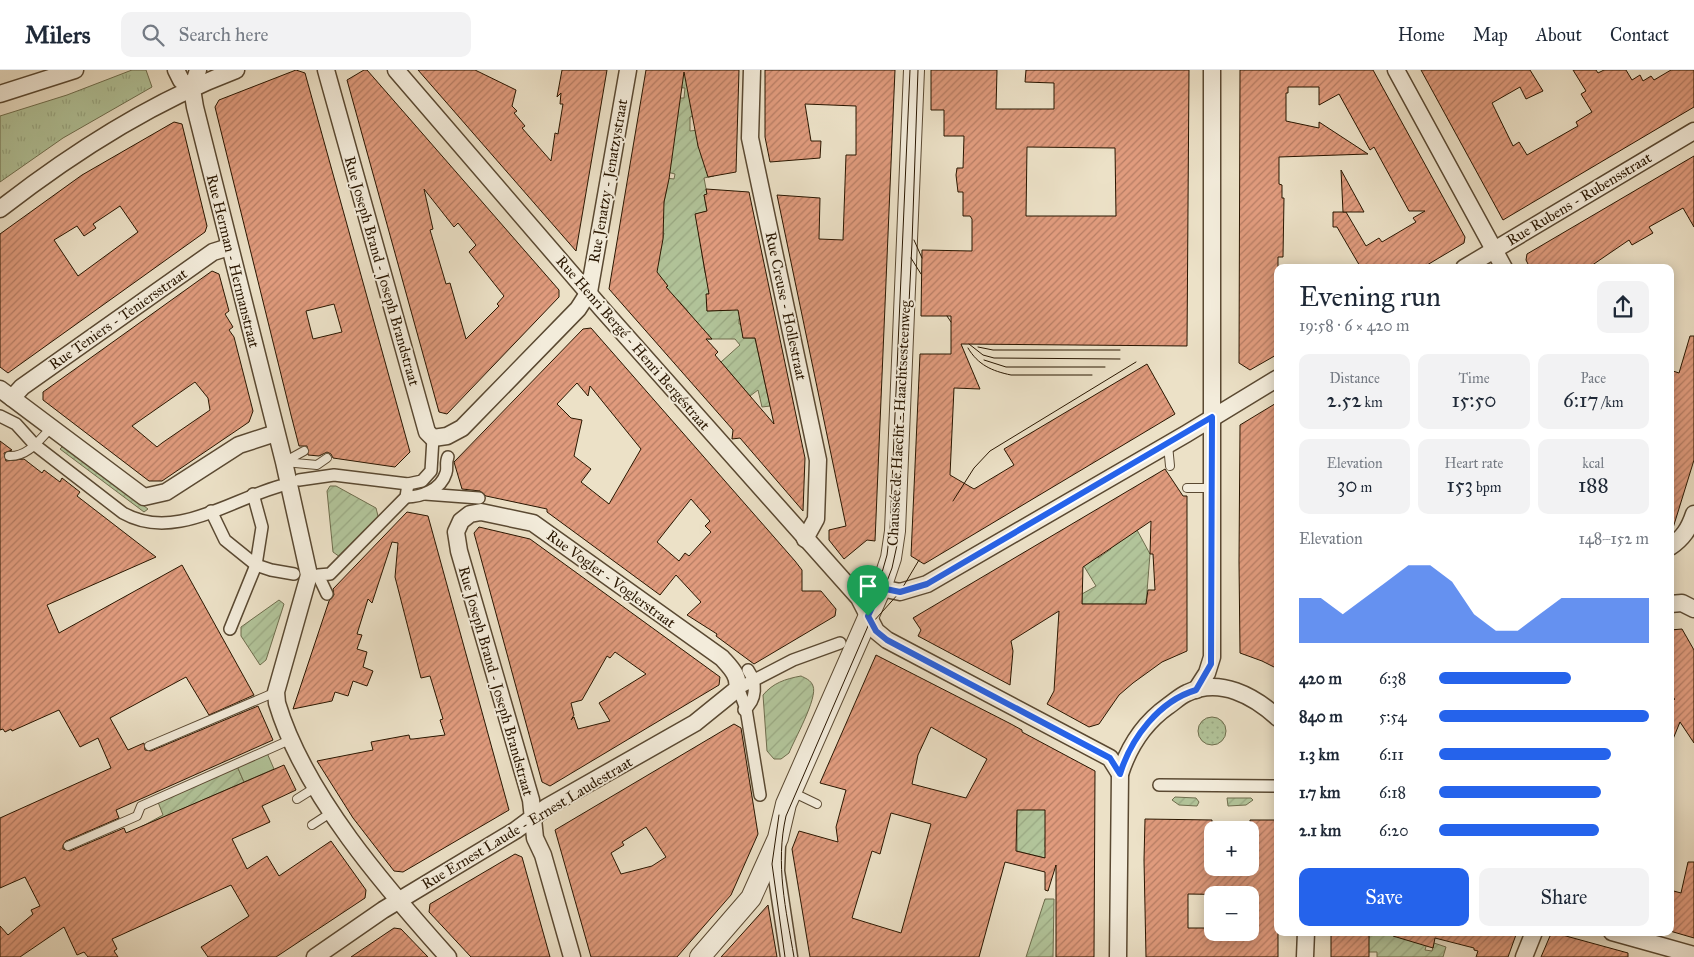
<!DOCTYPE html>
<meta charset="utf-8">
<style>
:root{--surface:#fff;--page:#f2f2f3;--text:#1f2937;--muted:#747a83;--line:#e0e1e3;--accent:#2563eb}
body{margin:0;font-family:"IM FELL Great Primer",serif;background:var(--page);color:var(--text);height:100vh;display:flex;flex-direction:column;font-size:19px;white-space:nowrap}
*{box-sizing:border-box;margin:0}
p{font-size:16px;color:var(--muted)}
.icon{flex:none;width:28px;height:28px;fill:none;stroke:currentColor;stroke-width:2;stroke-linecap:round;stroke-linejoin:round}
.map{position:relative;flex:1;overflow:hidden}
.panel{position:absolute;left:1274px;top:194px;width:400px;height:672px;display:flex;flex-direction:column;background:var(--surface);border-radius:10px;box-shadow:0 2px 12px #0003}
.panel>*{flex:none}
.buttons{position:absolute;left:1204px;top:751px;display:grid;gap:10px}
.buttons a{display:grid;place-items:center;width:55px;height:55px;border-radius:10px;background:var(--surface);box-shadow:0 2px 12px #0003;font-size:25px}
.pin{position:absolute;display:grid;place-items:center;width:42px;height:42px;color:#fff;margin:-51px -21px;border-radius:50% 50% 50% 0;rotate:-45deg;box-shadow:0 0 5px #0007}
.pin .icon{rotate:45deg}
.round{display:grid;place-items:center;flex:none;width:52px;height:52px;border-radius:10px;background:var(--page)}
.head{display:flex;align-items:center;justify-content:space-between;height:85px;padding:0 25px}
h1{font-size:28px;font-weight:600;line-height:38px}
.figures{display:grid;grid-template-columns:repeat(3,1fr);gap:8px;height:85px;padding:5px 25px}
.figures div{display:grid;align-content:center;border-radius:10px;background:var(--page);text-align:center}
.figures b{font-size:21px;font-weight:600}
.figures small{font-size:14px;font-weight:400}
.figures p{font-size:14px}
.chart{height:140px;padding:10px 25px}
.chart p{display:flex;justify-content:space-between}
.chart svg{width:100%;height:90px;margin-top:5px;fill:var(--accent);opacity:.7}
.primary-button{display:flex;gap:10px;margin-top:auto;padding:10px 25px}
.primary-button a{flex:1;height:58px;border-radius:10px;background:var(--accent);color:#fff;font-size:20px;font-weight:600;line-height:58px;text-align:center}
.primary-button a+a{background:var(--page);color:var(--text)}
ul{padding:0 25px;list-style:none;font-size:16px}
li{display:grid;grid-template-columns:80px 60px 1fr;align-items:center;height:38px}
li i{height:12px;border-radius:6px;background:var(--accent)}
header{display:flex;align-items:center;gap:30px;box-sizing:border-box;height:70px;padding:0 25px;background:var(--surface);border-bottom:1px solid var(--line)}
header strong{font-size:24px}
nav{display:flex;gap:28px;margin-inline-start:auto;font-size:18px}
.search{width:350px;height:45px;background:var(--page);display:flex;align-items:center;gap:12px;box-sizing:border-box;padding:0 18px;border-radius:10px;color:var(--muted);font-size:19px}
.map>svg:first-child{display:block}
.grass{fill:url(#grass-dots);stroke:#6e6d4d}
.park{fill:url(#park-tufts);stroke:#6e6d4d}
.garden{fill:url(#garden-furrows);stroke:#6e6d4d}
.pitch{fill:#b2c49a;stroke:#6e6d4d}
.building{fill:url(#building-hatch);stroke:#291600;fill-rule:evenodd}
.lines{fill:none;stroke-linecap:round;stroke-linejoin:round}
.service-casing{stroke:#5a4932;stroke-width:10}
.pedestrian-casing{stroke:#5a4932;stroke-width:14}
.minor-casing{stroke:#5a4932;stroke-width:19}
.tertiary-casing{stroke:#5a4932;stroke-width:22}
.service{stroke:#f3ecdb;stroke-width:8}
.pedestrian{stroke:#f3ecdb;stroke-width:11}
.minor{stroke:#f3ecdb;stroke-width:16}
.tertiary{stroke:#f3ecdb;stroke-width:20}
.tram{stroke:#291600;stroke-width:1}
.route-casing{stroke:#fff;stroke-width:10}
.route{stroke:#2563eb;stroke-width:6}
.labels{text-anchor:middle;stroke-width:4;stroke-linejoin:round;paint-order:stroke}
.street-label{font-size:15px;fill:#291600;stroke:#f3ecdb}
</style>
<header>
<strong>Milers</strong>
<div class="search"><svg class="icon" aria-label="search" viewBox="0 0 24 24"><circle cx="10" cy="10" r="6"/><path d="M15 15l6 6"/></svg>Search here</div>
<nav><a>Home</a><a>Map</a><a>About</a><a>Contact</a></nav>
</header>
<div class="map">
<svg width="1694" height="887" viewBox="0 0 1694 887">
<defs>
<pattern id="grass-dots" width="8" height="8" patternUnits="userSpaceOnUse" patternTransform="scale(1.25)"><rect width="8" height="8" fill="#b2c49a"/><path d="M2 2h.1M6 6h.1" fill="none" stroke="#99a883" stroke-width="1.8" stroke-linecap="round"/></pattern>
<pattern id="park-tufts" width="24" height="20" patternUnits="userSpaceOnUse" patternTransform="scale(1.25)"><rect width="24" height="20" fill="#b2c49a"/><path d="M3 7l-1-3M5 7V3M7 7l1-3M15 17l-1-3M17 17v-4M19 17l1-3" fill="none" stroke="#99a883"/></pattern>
<pattern id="garden-furrows" width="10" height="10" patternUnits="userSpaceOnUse" patternTransform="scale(1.25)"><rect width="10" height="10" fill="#b2c49a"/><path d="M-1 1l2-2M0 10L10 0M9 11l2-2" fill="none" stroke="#99a883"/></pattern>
<pattern id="building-hatch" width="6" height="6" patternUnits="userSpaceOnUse" patternTransform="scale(1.25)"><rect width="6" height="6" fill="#e09b7d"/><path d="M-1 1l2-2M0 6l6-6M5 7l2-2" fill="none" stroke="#b67d64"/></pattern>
</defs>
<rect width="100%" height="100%" fill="#ece1c7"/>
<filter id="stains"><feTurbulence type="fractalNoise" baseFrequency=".004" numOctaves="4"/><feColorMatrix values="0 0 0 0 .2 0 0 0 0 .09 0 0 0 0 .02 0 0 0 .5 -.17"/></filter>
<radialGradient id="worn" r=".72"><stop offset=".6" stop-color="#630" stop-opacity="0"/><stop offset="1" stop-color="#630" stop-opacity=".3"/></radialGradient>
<circle class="grass" cx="1212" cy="661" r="14"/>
<path class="park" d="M132,0H146L152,17L63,68L0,112V46L67,25Z"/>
<g class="garden">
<path d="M673,0L693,2L694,46L690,47V61L698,60V76L710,91L714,106L704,108L707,124L704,125L707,141L696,144L705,203L730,223L707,224V241L731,240L748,230L742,249H739V254H742L743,268H755L770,336L762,337L758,320L750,326L721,292L740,275L735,269H708V264L701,270L687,240L677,229L672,233L662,221L668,216L657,206L652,185L663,168L664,163H658L667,117L666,108L674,109L675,104L667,102L672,87L665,86L679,28H684L685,18L672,17Z"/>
<path d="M62,377H66L148,439L144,442L60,379Z"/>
<path d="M330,416H336L376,438L379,450L340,487L333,482L327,421Z"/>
<path d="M1137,460L1150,484L1146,534L1140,549L1132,534H1082V524L1096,516L1082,493L1095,485L1098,488L1111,479L1110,477Z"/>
<path d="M279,530L284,534L266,590L260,595L241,566V557Z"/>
<path d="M801,606C805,608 811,610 813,616C818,628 794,670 789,683L781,689H774L767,681L763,625C773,613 785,609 801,606Z"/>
<path d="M237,696L244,712L141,757L163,745L158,732Z"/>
<path d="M1175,727L1196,728L1199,732L1197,736L1179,735L1172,730Z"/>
<path d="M1227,728H1251L1253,730L1246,735L1228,736Z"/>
<path d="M1017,737L1047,740L1045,776L1049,789L1017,781Z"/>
<path d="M1045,829H1054L1053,887H1026Z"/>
<path d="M1366,863H1401L1400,868L1427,873L1425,880L1432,881L1434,873L1446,877L1443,887H1377V882H1366V868H1369V864Z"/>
</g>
<path class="pitch" d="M267,683L274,699L244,712L237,696Z"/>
<g class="building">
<path d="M296,0L305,3L410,382L395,397L333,388L331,384L327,382L319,386L308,385L307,376H299L291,345L215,37L219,30ZM334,234L342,262L313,269L306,241Z"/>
<path d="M364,0H367L559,220V227L447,344L439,342L347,10ZM424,119L454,157L458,153L476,175L469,182L504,226L497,234L499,236L466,269L450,213L446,214L430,160L433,159Z"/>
<path d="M418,0H475L516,20L512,36L517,41L514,43L525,56L522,58L551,91L555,63L558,64L563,34H560L561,23L557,27L562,0H607L576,181Z"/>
<path d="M646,0H739L736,102L708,107L698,76L684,2L669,109L664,132L663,169L657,202L668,216L666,217L712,269H706L718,282L715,285L774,354L755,268H743L738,240L707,241L706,224H709L695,144L707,141L704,125L707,124L706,119L749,122L805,388L803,441L740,368L732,369L733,360L609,219Z"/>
<path d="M765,0H895L875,471L867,470L844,489L829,470V460L846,456L777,125L820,128L819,169L843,170L846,85H856V36L805,34L811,71H821L820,88L770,92L765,67Z"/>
<path d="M931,0H997L996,39H1054V13L1025,12L1026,0H1189L1187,276L961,274L980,319L954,318L950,405L974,419L1014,395L1004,379L1147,294L1175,344L924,494L911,486L920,284H951V246H921L922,180L972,181V149L970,146H963V122H958L956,105L957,98H963L964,66H944V40H931ZM1027,77L1115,78L1116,146H1026Z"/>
<path d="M1240,0H1373L1465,167L1464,173L1422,198H1361L1337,157H1333V142H1346L1366,176L1379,168L1382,172L1416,152L1413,148L1425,141H1409L1374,77L1370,80L1339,24L1319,35V17H1288V23H1286V51L1319,58V52L1368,84L1279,87V114L1282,115V128H1284L1283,187H1278V284L1250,300L1239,293Z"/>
<path d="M1421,0H1530L1543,21L1526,29L1520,17L1492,33L1513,76L1519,72L1527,85L1578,56L1576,52L1592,42L1581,24L1586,21L1573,0H1596L1598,3L1604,0H1626L1632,10L1640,5L1643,11L1651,6L1654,10L1671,0H1694V37L1503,150Z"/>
<path d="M174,52L182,54L207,156L205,162L8,303L0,297V164L82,105ZM120,136L138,162L78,206L54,170L77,156L84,166L96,158L93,154Z"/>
<path d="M1694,86V157L1683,138L1649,157L1653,163L1632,175L1629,170L1588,198H1530L1526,190L1527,184Z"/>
<path d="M1341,100L1358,131L1364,142H1343Z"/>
<path d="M212,201L219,204L229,241L225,244L233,257L229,260L234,267L253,341L249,352L162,411H149L43,330V322ZM195,312L208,328L210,340L162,373L157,377L132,356Z"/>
<path d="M591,258L795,491L802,500V521H821L836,539L835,546L754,594L716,566L717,564L687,545L701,532L676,505L660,525L547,442V439L486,426L480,421L462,419L454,392L583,259ZM577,313L588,326L590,316L641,379L609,434L581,412L591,399L574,386L582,350L571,348L557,334ZM691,429L710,451L705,456L711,462L689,486L685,483L679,491L657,472Z"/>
<path d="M1690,266H1694V390L1673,458L1670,457V300L1679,303Z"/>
<path d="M1278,332V599L1262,591L1240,583L1239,492L1240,355Z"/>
<path d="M0,371L12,380L4,383L6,391L24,389L42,403L44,400L60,412L62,408L80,422L77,426L156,487L47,535L59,563L182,495L254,625L209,645L186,607L110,648L128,680L144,673L145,680L151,681L258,636L273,670L116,740L119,748L66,771L63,775V779L70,781L124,758L126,763L284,695L296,720L262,736L270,752L232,769L247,799L267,786L279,806L331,771L366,820L365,828L276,887H208L201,877L249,846L231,815L112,869L117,879L114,881L118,887H88L84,882L77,885L64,857L20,887H0V856L8,865L33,844L31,840L40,836L25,807L0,818V748L111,698L98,668L80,677L59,640L12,661L11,659L5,662L3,659L0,660Z"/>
<path d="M1165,399L1183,426H1187V581L1162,592L1133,613L1119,625L1099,654L1089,657L1047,634L1054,621L1059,541L1011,571L1013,581L1010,615L918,566L921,560L913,548ZM1151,451L1150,484H1153L1155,520H1148L1146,534H1082L1083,497Z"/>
<path d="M407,442L428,446L509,740L403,802L394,801L353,748L317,691L373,680L371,672L409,665L410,669H413L445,665L440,650L443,649L430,606L421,608L395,507L398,473L392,472L372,533L368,529L357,564L362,565L357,579L367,582L363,597L373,601L367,616L353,611L348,626L335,622L332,631L293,639L329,531L334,525L333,519Z"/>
<path d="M479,457L530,469L720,607L719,615L550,716L542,712L474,463ZM615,582L646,604L599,633L610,651L578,659L574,647L571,650L574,645L571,633L582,630L607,586L610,588Z"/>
<path d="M1682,559L1694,580V673L1680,652L1671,674L1670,632L1675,629L1670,627V560Z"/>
<path d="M876,585L1011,654L1022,660V662L1095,701L1094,887H1056V795L1048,821L1045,820V802L1005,792L979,887H810L792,779L799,761L838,772L836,757L846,720L820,713ZM931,657L987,689L966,728L912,714L918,685ZM1017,740H1045V788L1016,781ZM891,743L931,754L901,863L852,848L872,781L880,784Z"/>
<path d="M734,654L741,658L758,764L731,825L677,887H591L555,760ZM646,757L666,787L652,796L621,804L611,783L624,775L622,772Z"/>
<path d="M1145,749L1212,750V798H1250V750H1278V887H1146L1144,790ZM1188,824L1250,825V862H1212V858H1188Z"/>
<path d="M515,784L522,787L550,887H471L429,842L430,834Z"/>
<path d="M1688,792H1694V868L1670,861V820L1681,823Z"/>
<path d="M768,835L777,887H721L733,874Z"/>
<path d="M394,858L401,859L428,887H351Z"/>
<rect x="1331" y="862" width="38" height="25"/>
<path d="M1394,862H1517L1508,887H1476L1478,881L1474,880V878L1435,868L1433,878L1393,866Z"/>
<path d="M1555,863L1628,883V887H1541L1550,866Z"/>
</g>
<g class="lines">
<g class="service-casing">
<g id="service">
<path d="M1168,375L1170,396"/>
<path d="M304,381L284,392L317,395L327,388"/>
<path d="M9,386C28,387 39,370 51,358"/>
<path d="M1187,418H1212"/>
<path d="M149,676L276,622"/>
<path d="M792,722L817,734"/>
<path d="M297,729L316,717"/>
<path d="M312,755L332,742"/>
<path d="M68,776L137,746L141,736L292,669"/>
</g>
</g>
<g class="pedestrian-casing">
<g id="pedestrian">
<path d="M0,346L16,354L35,375L123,443C174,472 230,430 280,416"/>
<path d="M299,410L334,405L408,414L422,411L431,401L433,368"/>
<path d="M425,424L479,428"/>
<path d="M406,427C421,427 441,420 446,403C448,398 445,393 448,387"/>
<path d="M211,441L225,470L256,495L271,500L294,504"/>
<path d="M327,524L318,505L330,504L406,427L408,414"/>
<path d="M230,559L256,495L262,457L253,424"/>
<path d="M737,619L793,590L840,573"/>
<path d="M739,620L746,639L760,725"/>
<path d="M744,640C757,630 757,613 748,600"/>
<path d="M1159,715L1276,716"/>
</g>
</g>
<g class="minor-casing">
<g id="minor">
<path d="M176,0L181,10L192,19"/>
<path d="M198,0L192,19L195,37L284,392L309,505L276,622L277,633C304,724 386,818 448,887"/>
<path d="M326,0L427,362L433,368L447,366L462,358L578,239L589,222L628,0"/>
<path d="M396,0L602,239L859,528L876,561L887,570L1110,688L1120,704"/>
<path d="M752,0L750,68L818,390L816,449L805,469"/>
<path d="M1396,0L1504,198"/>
<path d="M0,24L75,0"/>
<path d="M0,139C72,83 151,32 236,0"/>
<path d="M1464,198L1694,61"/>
<path d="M0,319L144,427L166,422L239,375L276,363"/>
<path d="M12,328L22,317L213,182L229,177"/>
<path d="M1670,477C1683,468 1689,459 1694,444"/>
<path d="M881,518L900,522L927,514L1186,364L1278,308"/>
<path d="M1670,534L1682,533L1694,539"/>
<path d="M1196,620L1207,603L1212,587V0"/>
<path d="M777,775L776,801L789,887"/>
<path d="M1612,862L1694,885"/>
<path d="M315,887L383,840L516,760L547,737L695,653L737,619C740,606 730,597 722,588L533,453L481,442L470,444L461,451L456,462L459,481L531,730L535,768L543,785L572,887"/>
<path d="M1118,887L1120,704C1129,676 1144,653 1168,636C1174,632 1180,626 1187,623C1220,607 1254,626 1278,648"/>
<path d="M1305,887L1306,862"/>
<path d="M1524,887L1534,862"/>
</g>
</g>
<g class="tertiary-casing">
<path id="tertiary" d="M700,887L751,828L778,768L786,734L881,518L891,488L895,461L914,0"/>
</g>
<use href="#service" class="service"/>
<use href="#pedestrian" class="pedestrian"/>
<use href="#minor" class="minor"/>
<use href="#tertiary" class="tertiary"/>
<g class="tram">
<path d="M914,170L922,188"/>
<path d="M911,188L921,204"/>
<path d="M947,246L951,252"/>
<path d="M969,274L983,285L994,288L1120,289"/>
<path d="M978,277L993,280H1120"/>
<path d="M968,278C978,295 992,301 1011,305H1092"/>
<path d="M984,290L1006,297H1105"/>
<path d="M953,431L974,398L990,381L1136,292"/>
<path d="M879,513L887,485L890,460L910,0"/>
<path d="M873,552L900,522L919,490"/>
<path d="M779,745L772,794L785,887"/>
<path d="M794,887C786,840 775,794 786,746L884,519L892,498L897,475L912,173L918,0"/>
</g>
</g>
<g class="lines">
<g class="route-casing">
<path id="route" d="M1212,347L1211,594L1196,620C1159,631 1131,668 1120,704L1110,688L887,570L876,561L868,546L881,518L900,522L927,514Z"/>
</g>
<use href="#route" class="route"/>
</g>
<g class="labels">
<g class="street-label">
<text transform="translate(608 111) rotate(-80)" y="5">Rue Jenatzy - Jenatzystraat</text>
<text transform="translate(1579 129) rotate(-31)" y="5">Rue Rubens - Rubensstraat</text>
<text transform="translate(233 191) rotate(76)" y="5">Rue Herman - Hermanstraat</text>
<text transform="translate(382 201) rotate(74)" y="5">Rue Joseph Brand - Joseph Brandstraat</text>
<text transform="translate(786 236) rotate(78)" y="5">Rue Creuse - Hollestraat</text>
<text transform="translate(118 249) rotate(-35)" y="5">Rue Teniers - Teniersstraat</text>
<text transform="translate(633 273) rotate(49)" y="5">Rue Henri Bergé - Henri Bergéstraat</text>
<text transform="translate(899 353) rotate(-87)" y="5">Chaussée de Haecht - Haachtsesteenweg</text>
<text transform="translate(611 509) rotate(36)" y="5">Rue Vogler - Voglerstraat</text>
<text transform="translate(496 611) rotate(74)" y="5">Rue Joseph Brand - Joseph Brandstraat</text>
<text transform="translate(527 753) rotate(-31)" y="5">Rue Ernest Laude - Ernest Laudestraat</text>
</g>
</g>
<rect width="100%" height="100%" filter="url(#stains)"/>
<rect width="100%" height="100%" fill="url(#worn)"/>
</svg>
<div class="buttons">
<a>+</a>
<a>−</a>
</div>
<div class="pin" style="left:868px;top:546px;background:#1e9e55"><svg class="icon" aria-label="arrive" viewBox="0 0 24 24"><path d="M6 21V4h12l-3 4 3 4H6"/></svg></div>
<section class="panel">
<div class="head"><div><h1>Evening run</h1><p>19:58 · 6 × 420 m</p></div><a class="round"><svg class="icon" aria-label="share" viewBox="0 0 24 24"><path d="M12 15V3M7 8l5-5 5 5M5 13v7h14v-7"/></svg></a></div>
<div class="figures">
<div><p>Distance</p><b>2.52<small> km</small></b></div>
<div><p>Time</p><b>15:50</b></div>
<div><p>Pace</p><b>6:17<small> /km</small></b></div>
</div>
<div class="figures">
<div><p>Elevation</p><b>30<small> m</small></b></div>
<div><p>Heart rate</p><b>153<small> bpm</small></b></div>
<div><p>kcal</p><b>188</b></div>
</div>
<div class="chart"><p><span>Elevation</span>148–152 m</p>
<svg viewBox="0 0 160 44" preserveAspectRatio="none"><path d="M0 44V22L10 22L20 30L30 22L40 14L50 6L60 6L70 14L80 30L90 38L100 38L110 30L120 22L130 22L140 22L150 22L160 22V44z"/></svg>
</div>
<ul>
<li><b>420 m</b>6:38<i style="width:63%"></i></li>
<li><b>840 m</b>5:54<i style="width:100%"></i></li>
<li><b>1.3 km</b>6:11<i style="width:82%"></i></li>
<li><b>1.7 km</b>6:18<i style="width:77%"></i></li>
<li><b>2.1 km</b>6:20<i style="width:76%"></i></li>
</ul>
<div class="primary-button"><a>Save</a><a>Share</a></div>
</section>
</div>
